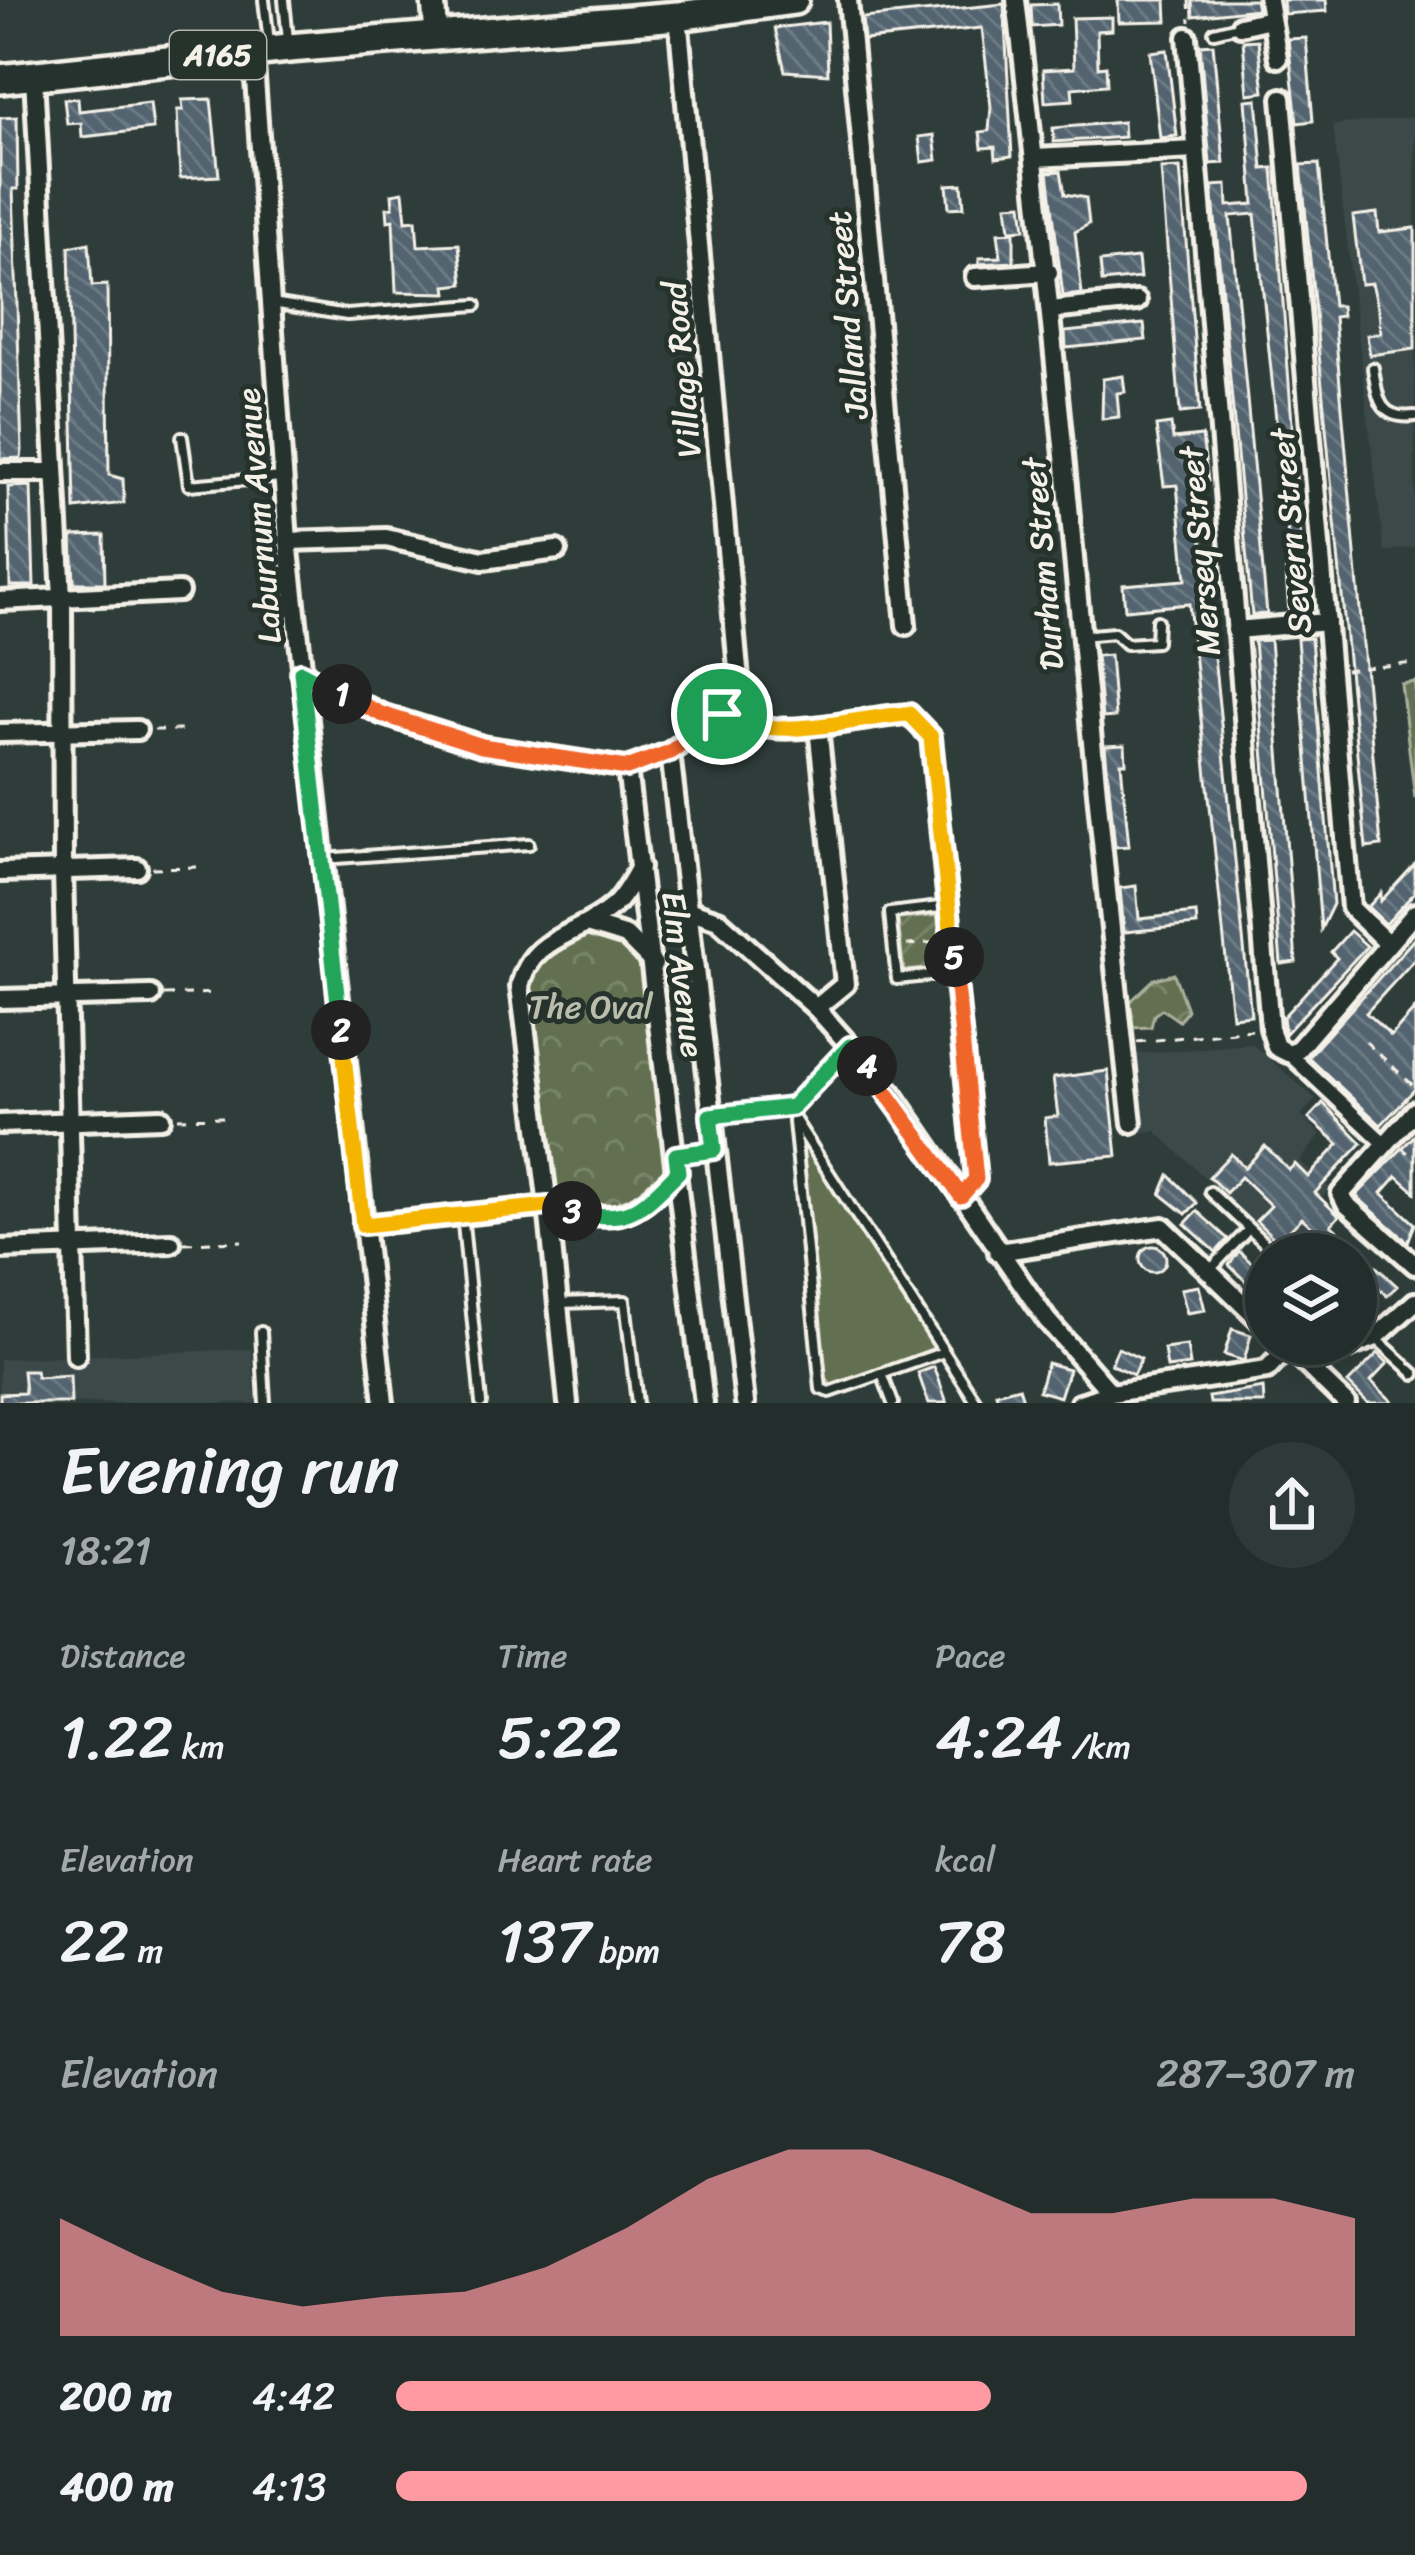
<!DOCTYPE html>
<meta charset="utf-8">
<style>
:root{--surface:#232e2c;--page:#2f3a38;--text:#f1f3f6;--muted:#a3a8a9;--line:#404a48;--accent:#ff9aa2}
body{margin:0;font-family:Sriracha,sans-serif;background:var(--page);color:var(--text);height:100vh;display:flex;flex-direction:column;font-size:45px;white-space:nowrap}
*{box-sizing:border-box;margin:0}
p{font-size:39px;color:var(--muted)}
.icon{flex:none;width:66px;height:66px;fill:none;stroke:currentColor;stroke-width:2;stroke-linecap:round;stroke-linejoin:round}
.map{position:relative;height:1403px;overflow:hidden}
.details{display:flex;flex-direction:column;background:var(--surface);flex:1}
.details>*{flex:none}
.tools{position:absolute;left:1245px;top:1233px;display:grid;gap:24px}
.tools a{display:grid;place-items:center;width:132px;height:132px;border-radius:50%;background:var(--surface);box-shadow:0 6px 30px #0003,0 0 0 3px var(--line);font-size:60px}
.pin{position:absolute;display:grid;place-items:center;width:102px;height:102px;color:#fff;margin:-51px;border:6px solid #fff;border-radius:50%;box-shadow:0 3px 12px #0007}
.km{position:absolute;width:60px;height:60px;margin:-30px;border-radius:50%;background:#222;color:#fff;font-size:33px;line-height:60px;text-align:center}
.round{display:grid;place-items:center;flex:none;width:126px;height:126px;border-radius:63px;background:var(--page)}
.headline{display:flex;align-items:center;justify-content:space-between;height:204px;padding:0 60px}
h1{font-size:66px;font-weight:600;line-height:90px}
.figures{display:grid;grid-template-columns:repeat(3,1fr);gap:18px;height:204px;padding:12px 60px}
.figures div{display:grid;align-content:center}
.figures b{font-size:60px;font-weight:600}
.figures small{font-size:33px;font-weight:400}
.figures p{font-size:33px}
.chart{height:336px;padding:24px 60px}
.chart p{display:flex;justify-content:space-between}
.chart svg{width:100%;height:216px;margin-top:12px;fill:var(--accent);opacity:.7}
ul{padding:0 60px;list-style:none;font-size:39px}
li{display:grid;grid-template-columns:192px 144px 1fr;align-items:center;height:90px}
li i{height:30px;border-radius:15px;background:var(--accent)}
.map>svg:first-child{display:block}
.built{fill:#3a494a}
.grass{fill:#627051;stroke:#abb09c;stroke-width:3}
.park{fill:url(#park-crowns);stroke:#abb09c;stroke-width:3}
.garden{fill:url(#garden-furrows);stroke:#abb09c;stroke-width:3}
.building{fill:url(#building-back-hatch);stroke:#f4f1e8;stroke-width:3}
.lines{fill:none;stroke-linecap:round;stroke-linejoin:round}
.service-casing{stroke:#f4f1e8;stroke-width:16}
.pedestrian-casing{stroke:#f4f1e8;stroke-width:21}
.minor-casing{stroke:#f4f1e8;stroke-width:26}
.tertiary-casing{stroke:#f4f1e8;stroke-width:30}
.trunk-casing{stroke:#f4f1e8;stroke-width:36}
.path{stroke:#f4f1e8;stroke-width:3;stroke-dasharray:9 9;stroke-linecap:butt}
.service{stroke:#26332d;stroke-width:8}
.pedestrian{stroke:#26332d;stroke-width:12}
.minor{stroke:#26332d;stroke-width:16}
.tertiary{stroke:#26332d;stroke-width:21}
.trunk{stroke:#26332d;stroke-width:27}
.split-1-casing{stroke:#fff;stroke-width:24}
.split-2-casing{stroke:#fff;stroke-width:24}
.split-3-casing{stroke:#fff;stroke-width:24}
.split-4-casing{stroke:#fff;stroke-width:24}
.split-5-casing{stroke:#fff;stroke-width:24}
.split-6-casing{stroke:#fff;stroke-width:24}
.split-1{stroke:#f0652b;stroke-width:15}
.split-2{stroke:#22a559;stroke-width:15}
.split-3{stroke:#f5b400;stroke-width:15}
.split-4{stroke:#22a559;stroke-width:15}
.split-5{stroke:#f0652b;stroke-width:15}
.split-6{stroke:#f5b400;stroke-width:15}
.labels{text-anchor:middle;stroke-width:10;stroke-linejoin:round;paint-order:stroke}
.shield{fill:#26332d;stroke:#b6b8b0;stroke-width:3}
.shield-label{font-size:30px;font-weight:bold;fill:#f4f1e8}
.street-label{font-size:33px;fill:#f4f1e8;stroke:#26332d}
.park-label{font-size:33px;fill:#babdac;stroke:#26332d}
</style>
<div class="map">
<svg width="1415" height="1403" viewBox="0 0 1415 1403">
<defs>
<pattern id="park-crowns" width="20" height="18" patternUnits="userSpaceOnUse" patternTransform="scale(3)"><rect width="20" height="18" fill="#627051"/><path d="M2 6a3 3 0 1 1 6 0M12 15a3 3 0 1 1 6 0" fill="none" stroke="#79856a"/></pattern>
<pattern id="garden-furrows" width="10" height="10" patternUnits="userSpaceOnUse" patternTransform="scale(3)"><rect width="10" height="10" fill="#627051"/><path d="M-1 1l2-2M0 10L10 0M9 11l2-2" fill="none" stroke="#79856a"/></pattern>
<pattern id="building-back-hatch" width="6" height="6" patternUnits="userSpaceOnUse" patternTransform="scale(3)"><rect width="6" height="6" fill="#536470"/><path d="M-1 5l2 2M0 0l6 6M5-1l2 2" fill="none" stroke="#6c7b84"/></pattern>
</defs>
<rect width="100%" height="100%" fill="#2f3d3a"/>
<filter id="ink" filterUnits="userSpaceOnUse"><feTurbulence type="fractalNoise" baseFrequency=".00833" numOctaves="2"/><feDisplacementMap in="SourceGraphic" scale="24" xChannelSelector="R" yChannelSelector="G"/><feConvolveMatrix kernelMatrix="1 2 1 2 8 2 1 2 1" color-interpolation-filters="sRGB"/></filter>
<g filter="url(#ink)">
<g class="built">
<path d="M1415,117V547L1384,552L1333,125Z"/>
<path d="M1252,1044L1316,1099L1301,1115L1321,1134L1300,1161L1329,1188L1322,1198L1342,1216L1305,1254H1285L1156,1131L1142,1132L1135,1054Z"/>
<path d="M252,1349L256,1403H0V1359Z"/>
</g>
<path class="grass" d="M804,1142L937,1347L832,1387L825,1376L798,1152Z"/>
<g class="park">
<path d="M1415,682V798L1401,684Z"/>
<path d="M587,934L624,946L648,972L667,1159C649,1218 606,1211 557,1199L527,988C538,956 557,946 587,934Z"/>
<path d="M1174,974L1187,1010L1179,1021L1162,1009L1154,1015L1151,1027L1132,1028L1127,1005L1154,979Z"/>
</g>
<path class="garden" d="M943,915L948,967L904,971L898,919Z"/>
<g class="building">
<path d="M1118,0H1166L1167,21L1119,22Z"/>
<path d="M1192,0H1255L1257,9L1193,16Z"/>
<path d="M1283,0H1326L1327,11L1284,14Z"/>
<path d="M1004,4L1012,156L996,158L995,147L982,148L980,132L989,131L991,107L982,28L864,40L862,18Z"/>
<path d="M1057,4L1058,25L1032,27L1031,5Z"/>
<path d="M1112,17V30L1097,31L1098,67L1106,66L1107,85L1072,88L1073,100L1045,102L1043,70L1074,68L1072,18Z"/>
<path d="M826,22L828,74L785,71L775,28Z"/>
<path d="M1306,38L1313,121L1297,123L1288,39Z"/>
<path d="M1258,40L1264,92L1248,94L1243,41Z"/>
<path d="M1213,44L1224,163L1210,164L1200,45Z"/>
<path d="M1167,50L1177,136L1160,138L1150,52Z"/>
<path d="M78,98L79,111L150,103L153,129L82,137L81,123L67,124L64,99Z"/>
<path d="M211,99L219,176L180,178L177,110H183L182,100Z"/>
<path d="M1257,99L1263,169L1273,168L1306,611L1289,613L1284,547L1289,546L1255,214L1230,216L1267,614L1252,615L1212,186L1227,185L1228,206L1254,204L1246,100Z"/>
<path d="M17,117L18,189H13L22,450L21,458L0,459V118Z"/>
<path d="M1123,122L1124,137L1054,142L1053,128Z"/>
<path d="M934,135L937,160L922,162L919,137Z"/>
<path d="M1319,164L1333,306H1341L1342,316L1334,317L1381,846L1366,848L1301,165Z"/>
<path d="M1180,168L1200,411L1180,413L1161,169Z"/>
<path d="M1061,171L1065,194L1086,198L1089,224L1075,232L1082,294L1063,296L1048,172Z"/>
<path d="M962,184L964,207L949,208L947,185Z"/>
<path d="M403,192L406,221L416,220L418,246L459,244L463,284L446,286L447,293L396,292L393,220L388,221L387,208L393,207L392,194Z"/>
<path d="M1022,204L1025,229L1010,230L1007,205Z"/>
<path d="M1377,213L1379,232L1415,228V349L1370,355L1367,335L1381,333L1379,311L1372,283L1361,284L1353,216Z"/>
<path d="M1014,232V262L979,264V258L1001,257L998,233Z"/>
<path d="M89,243L92,286L107,285L109,475L123,479L124,503L75,509L69,247Z"/>
<path d="M1138,258L1140,278L1102,282L1100,262Z"/>
<path d="M1144,324L1146,340L1066,348L1065,332Z"/>
<path d="M1123,376L1125,392L1117,393L1119,417L1102,419L1103,379Z"/>
<path d="M1171,424L1173,439L1202,436L1208,481L1196,482L1251,1015L1232,1017L1189,604L1125,610L1123,585L1186,580L1177,485L1164,486L1156,426Z"/>
<path d="M31,486L34,586H10L8,487Z"/>
<path d="M104,535L105,583H74L72,536Z"/>
<path d="M1311,638L1333,904L1321,929L1297,639Z"/>
<path d="M1270,640L1296,962L1281,964L1254,641Z"/>
<path d="M1110,655L1115,717L1102,718L1096,656Z"/>
<path d="M1125,745L1126,763H1121L1129,846L1115,847L1105,746Z"/>
<path d="M1415,864V892L1386,924L1368,907L1381,893V901Z"/>
<path d="M1136,886L1139,919L1196,913L1197,925L1124,932L1120,888Z"/>
<path d="M1350,931L1367,946L1285,1034L1283,1017L1337,958L1331,952Z"/>
<path d="M1415,938V959L1366,1013L1391,1036L1415,1009V1089L1381,1125L1308,1057Z"/>
<path d="M1108,1071L1117,1156L1049,1162L1045,1118L1058,1116L1053,1078Z"/>
<path d="M1323,1103L1362,1143L1315,1193L1339,1216L1331,1225L1397,1286L1387,1296L1356,1268V1254H1341L1302,1218L1278,1242L1256,1221L1271,1206L1241,1177L1226,1193L1209,1177L1231,1154L1245,1168L1265,1146L1289,1170L1295,1164L1308,1177L1339,1144L1309,1118Z"/>
<path d="M1415,1135V1192L1397,1176L1382,1193L1415,1224L1408,1242L1356,1196Z"/>
<path d="M1169,1175L1197,1203L1186,1214L1161,1194Z"/>
<path d="M1197,1211L1228,1239L1216,1252L1185,1224Z"/>
<circle cx="1153" cy="1259" r="13"/>
<path d="M1239,1251L1266,1277V1301L1229,1265Z"/>
<path d="M1199,1286L1205,1310L1187,1313L1181,1289Z"/>
<path d="M1232,1329L1251,1335L1244,1361L1224,1355Z"/>
<path d="M1187,1346L1190,1365L1167,1368L1164,1349Z"/>
<path d="M1118,1348L1141,1359L1133,1375L1111,1364Z"/>
<path d="M1378,1353L1388,1363L1371,1381L1394,1403H1368L1348,1383Z"/>
<path d="M1047,1363L1069,1369L1060,1397L1039,1391Z"/>
<path d="M934,1367L938,1377L947,1403H929L925,1393L918,1373Z"/>
<path d="M23,1371H36L37,1378L70,1376L71,1403H0V1394L25,1393Z"/>
<path d="M1019,1387L1024,1403H999L996,1393Z"/>
<path d="M1263,1388L1264,1403H1210L1209,1397Z"/>
</g>
<g class="lines">
<g class="service-casing">
<g id="service">
<path d="M264,0L269,42"/>
<path d="M284,0L288,40"/>
<path d="M1214,32L1238,26"/>
<path d="M272,303L347,315L476,305"/>
<path d="M1373,368C1378,399 1379,420 1415,416"/>
<path d="M182,437L189,485L282,477"/>
<path d="M1080,636L1114,633L1126,644L1156,642L1157,621"/>
<path d="M323,859L529,844"/>
<path d="M948,906L890,913L897,979L955,973"/>
<path d="M850,1046L794,1102L793,1117L977,1403"/>
<path d="M716,1116L792,1107"/>
<path d="M794,1122L821,1389L830,1392L944,1352"/>
<path d="M676,1155L714,1150"/>
<path d="M1210,1192L1276,1254"/>
<path d="M462,1214L481,1403"/>
<path d="M1209,1271L1249,1229"/>
<path d="M559,1303L625,1301L637,1403"/>
<path d="M1356,1320L1415,1374"/>
<path d="M261,1332L265,1403"/>
<path d="M882,1374L893,1403"/>
</g>
</g>
<g class="pedestrian-casing">
<path id="pedestrian" d="M1288,1053L1385,1144"/>
</g>
<g class="minor-casing">
<g id="minor">
<path d="M848,0L906,625"/>
<path d="M1016,0C1060,374 1089,749 1132,1123"/>
<path d="M1268,0L1278,58"/>
<path d="M678,16L739,680L722,714"/>
<path d="M1240,26L1270,19"/>
<path d="M1187,37L1270,1028L1276,1047L1288,1053L1298,1049L1415,913"/>
<path d="M253,51L288,541L384,1403"/>
<path d="M34,76L62,598L63,872L76,1356"/>
<path d="M1282,98L1351,908L1388,944"/>
<path d="M1035,158L1196,150"/>
<path d="M975,277L1049,272"/>
<path d="M1051,310L1137,301"/>
<path d="M0,472H53"/>
<path d="M288,541L386,538L483,560L557,550"/>
<path d="M0,601L179,592"/>
<path d="M1236,630L1327,622"/>
<path d="M301,672L381,714L482,746L627,768L670,752L722,714C782,745 845,718 909,714L931,737L976,1179L961,1196"/>
<path d="M0,733L137,730"/>
<path d="M670,752L745,1403"/>
<path d="M627,768L704,1403"/>
<path d="M640,867C632,880 624,897 612,907C577,937 532,935 520,986L548,1206C616,1222 627,1223 678,1172"/>
<path d="M0,872L137,868"/>
<path d="M685,909L718,920L816,1008L891,1092L1047,1320L1111,1393"/>
<path d="M587,924L626,936L654,964"/>
<path d="M0,999L151,995"/>
<path d="M816,1008L845,984L818,727"/>
<path d="M1415,1111L1341,1194L1346,1204L1415,1265"/>
<path d="M0,1124L161,1118"/>
<path d="M363,1225L548,1206L568,1403"/>
<path d="M0,1249L171,1243"/>
<path d="M998,1252L1163,1227L1266,1326"/>
<path d="M1285,1344L1346,1403"/>
<path d="M1313,1370L1329,1355L1376,1337L1415,1302"/>
<path d="M1080,1403L1111,1393L1267,1370L1288,1348"/>
</g>
</g>
<g class="tertiary-casing">
<path id="tertiary" d="M433,0L436,34"/>
</g>
<g class="trunk-casing">
<path id="trunk" d="M0,79L289,48L678,16L794,0"/>
</g>
<g class="path">
<path d="M1189,0L1190,22"/>
<path d="M1345,670L1415,663"/>
<path d="M154,730H188"/>
<path d="M152,868L198,867"/>
<path d="M907,945L939,942"/>
<path d="M164,995L217,993"/>
<path d="M1137,1042L1252,1030"/>
<path d="M1366,1042L1415,1087"/>
<path d="M178,1118L224,1117"/>
<path d="M1401,1147L1415,1159"/>
<path d="M184,1243L242,1241"/>
</g>
<use href="#service" class="service"/>
<use href="#pedestrian" class="pedestrian"/>
<use href="#minor" class="minor"/>
<use href="#tertiary" class="tertiary"/>
<use href="#trunk" class="trunk"/>
</g>
</g>
<g class="lines" filter="url(#ink)">
<g class="split-1-casing">
<path id="split-1" d="M342,694L381,714L482,746L627,768L670,752L722,714"/>
</g>
<g class="split-2-casing">
<path id="split-2" d="M341,1030L301,672L342,694"/>
</g>
<g class="split-3-casing">
<path id="split-3" d="M341,1030L363,1225L548,1206L572,1211"/>
</g>
<g class="split-4-casing">
<path id="split-4" d="M572,1211C628,1224 639,1211 678,1172L676,1155L714,1150L710,1116L792,1107L850,1046L867,1066"/>
</g>
<g class="split-5-casing">
<path id="split-5" d="M867,1066L961,1196L976,1179L954,957"/>
</g>
<g class="split-6-casing">
<path id="split-6" d="M722,714C782,744 845,718 909,714L931,737L954,957"/>
</g>
<use href="#split-1" class="split-1"/>
<use href="#split-2" class="split-2"/>
<use href="#split-3" class="split-3"/>
<use href="#split-4" class="split-4"/>
<use href="#split-5" class="split-5"/>
<use href="#split-6" class="split-6"/>
</g>
<g class="labels">
<rect class="shield" x="170" y="31" width="96" height="48" rx="9"/>
<g class="shield-label">
<text x="218" y="65">A165</text>
</g>
<g class="street-label">
<text transform="translate(847 315) rotate(-95)" y="12">Jalland Street</text>
<text transform="translate(681 370) rotate(-95)" y="12">Village Road</text>
<text transform="translate(258 516) rotate(-95)" y="12">Laburnum Avenue</text>
<text transform="translate(1290 531) rotate(-95)" y="12">Severn Street</text>
<text transform="translate(1199 551) rotate(-95)" y="12">Mersey Street</text>
<text transform="translate(1042 564) rotate(-95)" y="12">Durham Street</text>
<text transform="translate(684 974) rotate(83)" y="12">Elm Avenue</text>
</g>
<g class="park-label">
<text x="591" y="1018">The Oval</text>
</g>
</g>
</svg>
<div class="tools">
<a><svg class="icon" aria-label="layers" viewBox="0 0 24 24"><path d="M12 4l9 5-9 5-9-5zM3 14l9 5 9-5"/></svg></a>
</div>
<div class="pin" style="left:722px;top:714px;background:#1e9e55"><svg class="icon" aria-label="arrive" viewBox="0 0 24 24"><path d="M6 21V4h12l-3 4 3 4H6"/></svg></div>
<b class="km" style="left:342px;top:694px">1</b>
<b class="km" style="left:341px;top:1030px">2</b>
<b class="km" style="left:572px;top:1211px">3</b>
<b class="km" style="left:867px;top:1066px">4</b>
<b class="km" style="left:954px;top:957px">5</b>
</div>
<section class="details">
<div class="headline"><div><h1>Evening run</h1><p>18:21</p></div><a class="round"><svg class="icon" aria-label="share" viewBox="0 0 24 24"><path d="M12 15V3M7 8l5-5 5 5M5 13v7h14v-7"/></svg></a></div>
<div class="figures">
<div><p>Distance</p><b>1.22<small> km</small></b></div>
<div><p>Time</p><b>5:22</b></div>
<div><p>Pace</p><b>4:24<small> /km</small></b></div>
</div>
<div class="figures">
<div><p>Elevation</p><b>22<small> m</small></b></div>
<div><p>Heart rate</p><b>137<small> bpm</small></b></div>
<div><p>kcal</p><b>78</b></div>
</div>
<div class="chart"><p><span>Elevation</span>287–307 m</p>
<svg viewBox="0 0 160 44" preserveAspectRatio="none"><path d="M0 44V20L10 28L20 35L30 38L40 36L50 35L60 30L70 22L80 12L90 6L100 6L110 12L120 19L130 19L140 16L150 16L160 20V44z"/></svg>
</div>
<ul>
<li><b>200 m</b>4:42<i style="width:62%"></i></li>
<li><b>400 m</b>4:13<i style="width:95%"></i></li>
</ul>
</section>
